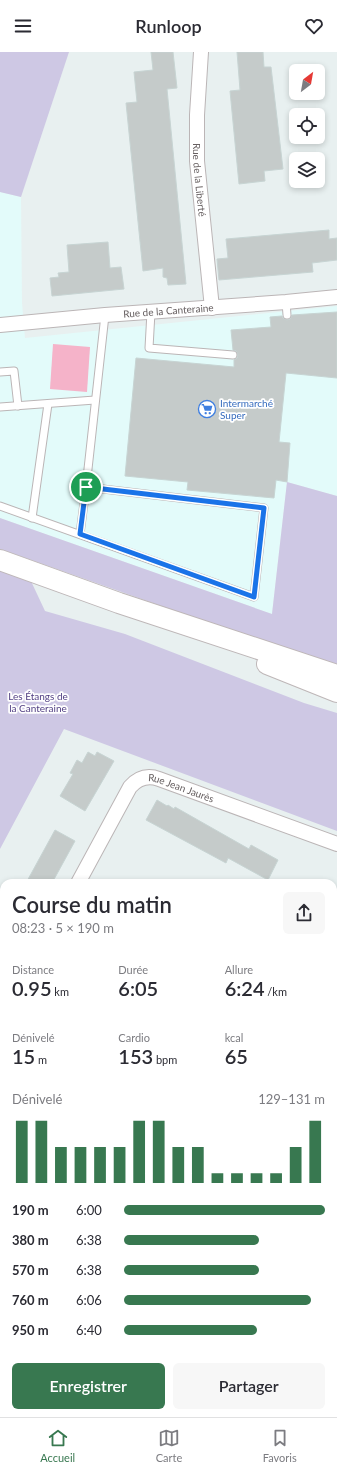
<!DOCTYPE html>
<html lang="fr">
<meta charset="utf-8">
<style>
:root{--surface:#fff;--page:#f7f7f7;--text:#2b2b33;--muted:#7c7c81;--line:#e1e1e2;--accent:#387850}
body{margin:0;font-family:Lato,sans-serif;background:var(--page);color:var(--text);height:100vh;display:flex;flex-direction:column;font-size:15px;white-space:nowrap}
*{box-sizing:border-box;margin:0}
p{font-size:13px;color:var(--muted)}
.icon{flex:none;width:22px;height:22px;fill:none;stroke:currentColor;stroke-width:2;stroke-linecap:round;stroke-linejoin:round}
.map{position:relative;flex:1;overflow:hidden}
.drawer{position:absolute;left:0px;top:827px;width:337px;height:538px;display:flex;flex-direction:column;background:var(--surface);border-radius:12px 12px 0 0;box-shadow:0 2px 6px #0003}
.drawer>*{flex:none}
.needle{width:26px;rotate:31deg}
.buttons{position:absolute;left:289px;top:12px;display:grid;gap:8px}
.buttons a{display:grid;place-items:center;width:36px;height:36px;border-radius:6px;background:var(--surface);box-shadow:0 2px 6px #0003;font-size:20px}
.pin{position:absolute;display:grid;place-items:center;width:34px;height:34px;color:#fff;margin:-17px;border:2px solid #fff;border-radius:50%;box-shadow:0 1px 4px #0007}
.round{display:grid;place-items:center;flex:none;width:42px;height:42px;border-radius:6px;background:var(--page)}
.headline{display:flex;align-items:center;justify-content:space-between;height:68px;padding:0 12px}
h1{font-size:22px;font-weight:600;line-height:30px}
.figures{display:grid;grid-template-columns:repeat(3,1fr);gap:6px;height:68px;padding:4px 12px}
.figures div{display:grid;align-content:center}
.figures b{font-size:20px;font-weight:600}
.figures small{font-size:11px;font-weight:400}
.figures p{font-size:11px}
.chart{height:112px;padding:8px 12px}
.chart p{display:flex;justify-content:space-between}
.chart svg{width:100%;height:72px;margin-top:4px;stroke:var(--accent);stroke-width:6}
.button{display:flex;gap:8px;margin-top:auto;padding:8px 12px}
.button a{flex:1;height:46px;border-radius:6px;background:var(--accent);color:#fff;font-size:16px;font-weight:600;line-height:46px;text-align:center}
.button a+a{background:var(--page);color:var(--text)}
ul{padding:0 12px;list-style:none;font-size:13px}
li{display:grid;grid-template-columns:64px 48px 1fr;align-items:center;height:30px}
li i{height:10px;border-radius:5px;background:var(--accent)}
header{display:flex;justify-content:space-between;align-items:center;height:52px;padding:0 12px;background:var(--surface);font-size:18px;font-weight:600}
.tabs{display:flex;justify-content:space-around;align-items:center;height:56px;border-top:1px solid var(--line);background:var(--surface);font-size:11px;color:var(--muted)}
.tabs a{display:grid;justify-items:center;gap:2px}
.tabs .selected{color:var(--accent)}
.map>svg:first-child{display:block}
.commercial{fill:#e3fbfa}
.green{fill:#cec8e4}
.water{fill:#f5b3c9}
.building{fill:#c5cbca;stroke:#c7d4d3}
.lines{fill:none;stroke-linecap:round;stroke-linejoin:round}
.lane-casing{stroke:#bbb5b6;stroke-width:9}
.street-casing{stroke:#bbb5b6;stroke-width:16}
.secondary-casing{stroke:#beb7b8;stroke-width:22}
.lane{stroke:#fff;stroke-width:7}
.street{stroke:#fff;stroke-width:14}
.secondary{stroke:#fff;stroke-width:20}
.route-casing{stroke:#fff;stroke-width:8}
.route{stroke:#1a73e8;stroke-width:5}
.labels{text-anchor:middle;stroke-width:3.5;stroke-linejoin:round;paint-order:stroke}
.street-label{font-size:10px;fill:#676061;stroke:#fff}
.shop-label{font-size:10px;fill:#366cbe;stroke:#fff;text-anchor:start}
.park-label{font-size:10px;fill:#534184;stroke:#fff}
</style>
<header><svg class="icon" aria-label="menu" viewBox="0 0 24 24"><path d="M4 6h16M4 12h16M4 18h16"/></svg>Runloop<svg class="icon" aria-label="heart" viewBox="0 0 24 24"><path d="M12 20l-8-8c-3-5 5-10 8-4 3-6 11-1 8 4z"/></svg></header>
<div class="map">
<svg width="337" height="1365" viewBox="0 0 337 1365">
<rect width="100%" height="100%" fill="#e8f0f0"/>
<path class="commercial" d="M0,140L21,145L22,251L25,286L337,254V444L287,430L272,562L0,466Z"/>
<g class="green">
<path d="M0,0H69L21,145L0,140Z"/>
<path d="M287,430L337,444V612L218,574L0,497V466L272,562Z"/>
<path d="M0,517L30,527L45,559L125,582L304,651L337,661V779L64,677L0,797Z"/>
</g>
<path class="water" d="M53,292L90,295L87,340L50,337Z"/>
<g class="building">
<path d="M151,0H173L177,36L167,37L186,232L168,233L167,226L163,225V216L143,219L126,51L137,50L134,20L153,18Z"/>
<path d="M237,0H263L264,15H271L283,117L264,119L265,129L239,132L230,39L240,38Z"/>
<path d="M329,178V187L337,186V208L312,211L313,220L219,228L217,207L228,206L226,187Z"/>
<path d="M108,190L110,216L121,215L124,237L52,244L50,226L59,225L58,221L69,220L67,193Z"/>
<path d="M337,260V326L286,321L279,390L290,391L287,430L276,428L274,446L187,438L188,430L125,424L136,306L234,315V308L237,306L238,303L236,299L233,298L231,278L271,275L270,265L282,264L283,266L287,268L290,267L292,263Z"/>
<path d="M88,700L95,704L97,700L114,709L85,759L60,744L73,722L70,721L77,708L82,711Z"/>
<path d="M157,748L167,754L168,753L174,757L175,755L249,797L251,793L278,808L268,828L228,806L226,811L146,768Z"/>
<path d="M55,778L75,789L52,831H26Z"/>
</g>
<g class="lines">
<g class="lane-casing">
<g id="lane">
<path d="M286,250L287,263"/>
<path d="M151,260L149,296L233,303"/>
<path d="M0,320L14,319L18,354"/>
<path d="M0,355L95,348"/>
<path d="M86,435L105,263"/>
<path d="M0,454L254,545L264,456L86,435L80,482"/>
<path d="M32,466L48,352"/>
</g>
</g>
<g class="street-casing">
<g id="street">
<path id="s1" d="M201,0L197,63V109L212,256"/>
<path id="s2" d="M0,273L105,263L286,250L337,245"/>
<path id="s3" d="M78,831L130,735C138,726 148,723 159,727L337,792"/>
<path d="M333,1080L337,1083"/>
<path d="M333,1111L337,1104"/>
<path d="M0,1222L4,1224"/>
<path d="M333,1337L337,1339"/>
<path d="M204,1365L205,1361"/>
</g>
</g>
<g class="secondary-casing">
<g id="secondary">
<path d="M0,508L119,551L337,623"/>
<path d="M267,612L337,640"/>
</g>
</g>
<use href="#lane" class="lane"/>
<use href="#street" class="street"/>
<use href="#secondary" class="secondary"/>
</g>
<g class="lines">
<g class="route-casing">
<path id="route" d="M86,435L264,456L254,545L80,482Z"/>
</g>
<use href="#route" class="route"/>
</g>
<defs>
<g id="supermarket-ring" transform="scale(0.9)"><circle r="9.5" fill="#fff" stroke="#3f7fe0" stroke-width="1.5"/><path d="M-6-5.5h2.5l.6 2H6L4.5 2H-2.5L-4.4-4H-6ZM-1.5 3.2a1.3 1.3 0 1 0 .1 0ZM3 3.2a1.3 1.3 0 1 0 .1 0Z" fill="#3f7fe0"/></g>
</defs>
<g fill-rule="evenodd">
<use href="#supermarket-ring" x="207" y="357"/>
</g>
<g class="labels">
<g class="street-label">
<text dy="4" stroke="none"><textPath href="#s1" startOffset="128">Rue de la Liberté</textPath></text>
<text dy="4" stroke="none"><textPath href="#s2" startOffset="169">Rue de la Canteraine</textPath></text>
<text dy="4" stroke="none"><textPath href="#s3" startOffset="165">Rue Jean Jaurès</textPath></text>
</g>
<g class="shop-label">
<text x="220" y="355">Intermarché<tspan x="220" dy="12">Super</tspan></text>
</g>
<g class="park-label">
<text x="38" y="648">Les Étangs de<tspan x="38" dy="12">la Canteraine</tspan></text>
</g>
</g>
</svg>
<div class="buttons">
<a><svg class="needle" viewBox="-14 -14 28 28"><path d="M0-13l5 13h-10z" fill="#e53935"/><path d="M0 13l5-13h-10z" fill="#7c7c81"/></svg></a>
<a><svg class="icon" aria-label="locate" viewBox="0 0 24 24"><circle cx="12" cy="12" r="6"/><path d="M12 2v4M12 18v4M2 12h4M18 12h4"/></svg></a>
<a><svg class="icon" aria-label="layers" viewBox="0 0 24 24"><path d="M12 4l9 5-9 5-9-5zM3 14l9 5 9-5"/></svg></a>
</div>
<div class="pin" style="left:86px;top:435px;background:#1e9e55"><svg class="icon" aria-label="arrive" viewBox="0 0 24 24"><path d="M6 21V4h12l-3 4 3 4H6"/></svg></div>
<section class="drawer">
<div class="headline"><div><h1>Course du matin</h1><p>08:23 · 5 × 190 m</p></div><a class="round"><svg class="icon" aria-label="share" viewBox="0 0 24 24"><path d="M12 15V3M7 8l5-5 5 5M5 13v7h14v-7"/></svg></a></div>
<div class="figures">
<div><p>Distance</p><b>0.95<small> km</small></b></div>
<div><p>Durée</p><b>6:05</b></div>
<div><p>Allure</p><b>6:24<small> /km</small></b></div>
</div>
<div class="figures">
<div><p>Dénivelé</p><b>15<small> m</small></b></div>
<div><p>Cardio</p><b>153<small> bpm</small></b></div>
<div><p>kcal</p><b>65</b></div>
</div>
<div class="chart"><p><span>Dénivelé</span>129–131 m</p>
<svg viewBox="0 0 160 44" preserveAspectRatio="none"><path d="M5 44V6M15 44V6M25 44V22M35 44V22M45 44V22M55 44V22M65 44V6M75 44V6M85 44V22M95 44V22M105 44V38M115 44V38M125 44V38M135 44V38M145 44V22M155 44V6"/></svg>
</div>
<ul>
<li><b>190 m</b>6:00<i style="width:100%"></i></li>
<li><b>380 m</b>6:38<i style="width:67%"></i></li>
<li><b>570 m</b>6:38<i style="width:67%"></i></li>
<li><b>760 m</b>6:06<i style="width:93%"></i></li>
<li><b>950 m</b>6:40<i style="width:66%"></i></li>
</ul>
<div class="button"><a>Enregistrer</a><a>Partager</a></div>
</section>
</div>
<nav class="tabs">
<a class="selected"><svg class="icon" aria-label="home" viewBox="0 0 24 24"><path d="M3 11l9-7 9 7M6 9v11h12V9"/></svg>Accueil</a>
<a><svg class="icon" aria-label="map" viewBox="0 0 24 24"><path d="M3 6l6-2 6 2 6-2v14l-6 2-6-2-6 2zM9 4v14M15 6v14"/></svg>Carte</a>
<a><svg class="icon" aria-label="saved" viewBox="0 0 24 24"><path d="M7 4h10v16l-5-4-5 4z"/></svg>Favoris</a>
</nav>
